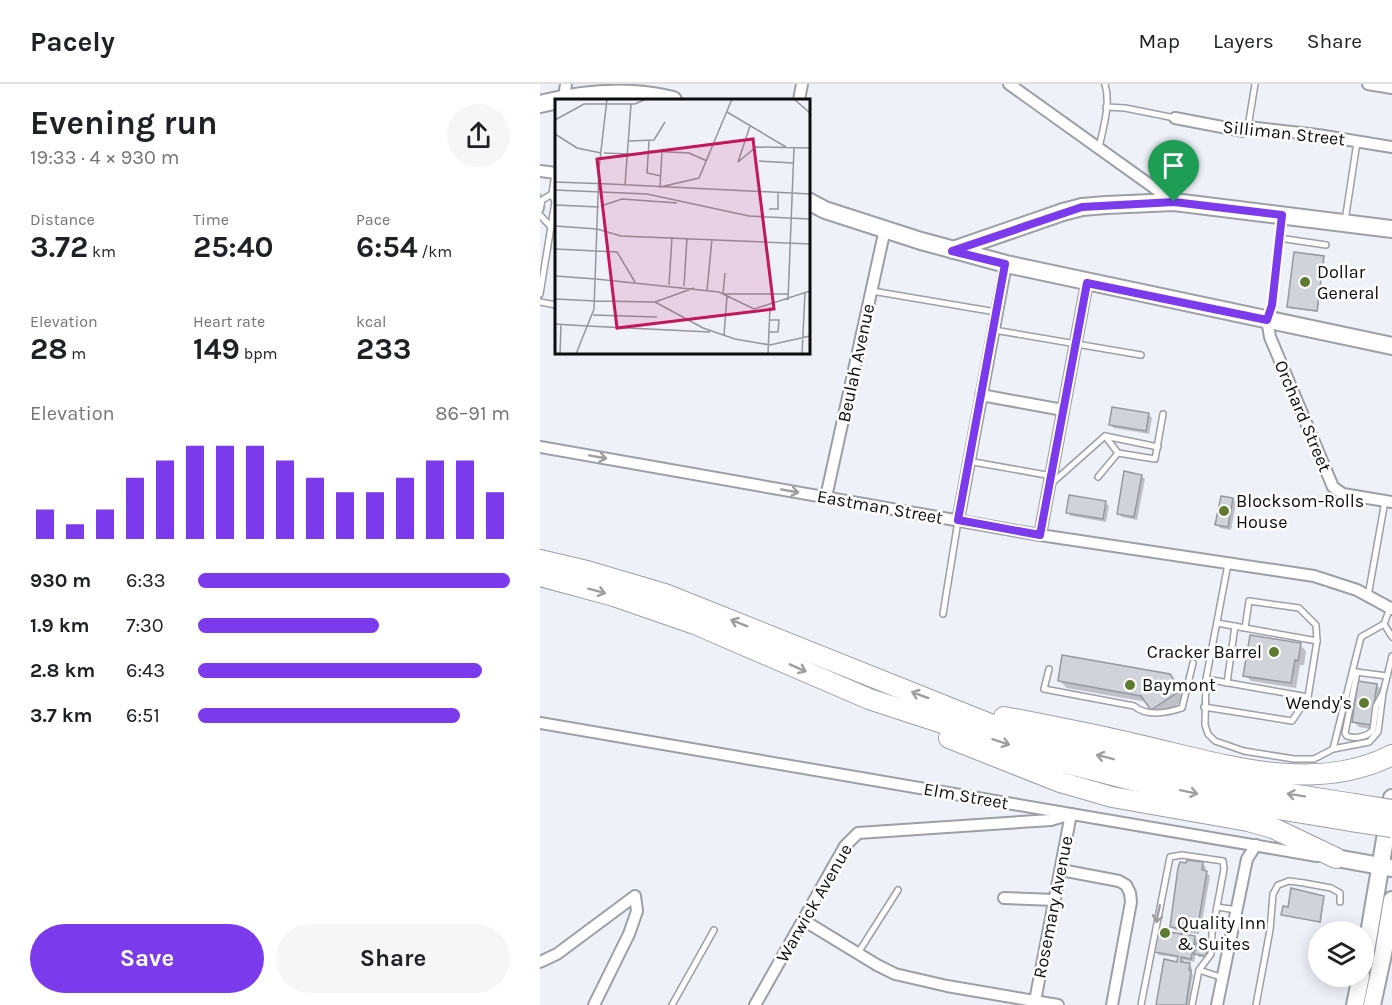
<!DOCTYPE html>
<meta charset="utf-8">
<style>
:root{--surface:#fff;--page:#f6f6f6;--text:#202124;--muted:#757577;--line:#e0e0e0;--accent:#7c3aed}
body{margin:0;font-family:Karla,sans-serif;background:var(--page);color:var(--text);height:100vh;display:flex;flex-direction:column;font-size:22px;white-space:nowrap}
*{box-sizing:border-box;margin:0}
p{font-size:20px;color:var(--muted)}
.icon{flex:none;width:33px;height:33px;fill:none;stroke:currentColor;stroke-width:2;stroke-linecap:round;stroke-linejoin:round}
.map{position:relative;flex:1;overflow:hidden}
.details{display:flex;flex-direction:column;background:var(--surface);width:540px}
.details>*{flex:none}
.controls{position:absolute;left:768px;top:837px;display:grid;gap:12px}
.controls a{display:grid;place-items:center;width:66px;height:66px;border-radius:50%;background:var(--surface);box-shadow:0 3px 15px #0003;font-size:30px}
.pin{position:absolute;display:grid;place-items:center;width:51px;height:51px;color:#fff;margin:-62px -26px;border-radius:50% 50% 50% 0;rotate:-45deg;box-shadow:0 0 6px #0007}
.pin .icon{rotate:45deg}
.round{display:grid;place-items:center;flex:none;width:63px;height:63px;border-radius:32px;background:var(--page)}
.headline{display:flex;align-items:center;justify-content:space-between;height:102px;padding:0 30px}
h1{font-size:33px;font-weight:700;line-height:45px}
.stats{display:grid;grid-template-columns:repeat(3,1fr);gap:9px;height:102px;padding:6px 30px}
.stats div{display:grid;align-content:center}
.stats b{font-size:30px;font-weight:700}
.stats small{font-size:16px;font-weight:400}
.stats p{font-size:16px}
.chart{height:168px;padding:12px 30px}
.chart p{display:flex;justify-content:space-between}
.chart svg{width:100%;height:108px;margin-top:6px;stroke:var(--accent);stroke-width:6}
.action{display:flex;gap:12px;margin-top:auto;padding:12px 30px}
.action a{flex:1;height:69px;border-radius:36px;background:var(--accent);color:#fff;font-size:24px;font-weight:700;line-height:69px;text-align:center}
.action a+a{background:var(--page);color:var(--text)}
ul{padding:0 30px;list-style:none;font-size:20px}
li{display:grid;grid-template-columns:96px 72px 1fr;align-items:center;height:45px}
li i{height:15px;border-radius:8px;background:var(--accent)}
header{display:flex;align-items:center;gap:36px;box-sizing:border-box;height:84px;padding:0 30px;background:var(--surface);border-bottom:2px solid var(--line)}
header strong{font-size:28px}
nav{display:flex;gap:33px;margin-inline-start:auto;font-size:21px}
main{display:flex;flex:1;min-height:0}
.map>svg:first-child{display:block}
.shadow{fill:#0003}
.building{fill:#d1d3db;stroke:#9698a0;stroke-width:1.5}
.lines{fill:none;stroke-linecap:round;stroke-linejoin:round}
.service-casing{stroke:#9d9fa7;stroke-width:8}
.minor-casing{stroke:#9d9fa7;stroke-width:14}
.primary-casing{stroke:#9d9fa7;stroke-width:20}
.motorway-casing{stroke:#9d9fa7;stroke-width:22}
.service{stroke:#fff;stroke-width:5}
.minor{stroke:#fff;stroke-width:10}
.primary{stroke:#fff;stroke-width:16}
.motorway{stroke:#fff;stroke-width:20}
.motorway-bridge-casing{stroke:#9d9fa7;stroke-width:22;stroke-linecap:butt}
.motorway-bridge{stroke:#fff;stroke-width:20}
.oneway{stroke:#9e9e9f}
.route-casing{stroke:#fff;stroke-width:12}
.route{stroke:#7c3aed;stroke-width:8}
.poi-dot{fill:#5e7a2f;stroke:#fefefe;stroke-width:2}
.labels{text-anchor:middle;stroke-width:5;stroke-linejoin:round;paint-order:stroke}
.street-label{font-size:18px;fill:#0c0d0f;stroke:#fefefe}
.poi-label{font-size:18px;fill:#0c0d0f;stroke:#fefefe;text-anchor:start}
.inset-road{fill:none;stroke:#94969b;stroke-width:1.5}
.view{fill:#c2185b;fill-opacity:0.15;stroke:#c2185b;stroke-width:3}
.inset-edge{fill:none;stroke:#0c0d0f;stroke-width:3}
</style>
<header>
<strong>Pacely</strong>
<nav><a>Map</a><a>Layers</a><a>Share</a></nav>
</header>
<main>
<section class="details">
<div class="headline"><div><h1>Evening run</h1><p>19:33 · 4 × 930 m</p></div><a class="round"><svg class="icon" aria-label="share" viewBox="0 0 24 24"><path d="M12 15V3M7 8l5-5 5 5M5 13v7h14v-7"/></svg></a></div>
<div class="stats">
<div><p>Distance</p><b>3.72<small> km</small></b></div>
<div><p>Time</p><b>25:40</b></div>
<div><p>Pace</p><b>6:54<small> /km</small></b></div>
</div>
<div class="stats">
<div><p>Elevation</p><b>28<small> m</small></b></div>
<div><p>Heart rate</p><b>149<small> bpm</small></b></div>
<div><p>kcal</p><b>233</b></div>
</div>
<div class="chart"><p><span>Elevation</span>86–91 m</p>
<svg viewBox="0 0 160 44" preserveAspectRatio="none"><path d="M5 44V32M15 44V38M25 44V32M35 44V19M45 44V12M55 44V6M65 44V6M75 44V6M85 44V12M95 44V19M105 44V25M115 44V25M125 44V19M135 44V12M145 44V12M155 44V25"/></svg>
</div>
<ul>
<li><b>930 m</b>6:33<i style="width:100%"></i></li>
<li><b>1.9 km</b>7:30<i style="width:58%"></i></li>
<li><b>2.8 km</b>6:43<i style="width:91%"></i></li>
<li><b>3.7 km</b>6:51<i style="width:84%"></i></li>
</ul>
<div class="action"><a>Save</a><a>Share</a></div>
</section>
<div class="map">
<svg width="852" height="921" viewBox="0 0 852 921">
<rect width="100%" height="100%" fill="#eff1f9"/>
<g class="shadow">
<path d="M0,108L2,111L1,120L6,122L4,128L0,127Z"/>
<path d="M783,174L778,228L749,224L748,223Z"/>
<path d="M608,330L612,334L609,350L574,344L570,341Z"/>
<path d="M601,392L605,395L597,436L582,433L578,429Z"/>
<path d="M693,415L696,419L691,446L680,444L677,440Z"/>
<path d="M566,419L569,422L566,438L531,432L528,429Z"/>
<path d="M760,561L766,567L764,581H760L756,604L711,597L705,591Z"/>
<path d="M629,591L647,614L620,633L607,618L527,604L519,596Z"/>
<path d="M837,601L842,607L836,646L819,643L813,637Z"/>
<path d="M663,780L666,783L665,788L670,792L661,844H660L659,850L649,849V852L654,853L658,857L657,860L667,862L671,865L669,874L659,873L656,870L654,878L644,876V880H649L652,884V890L653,891L648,921H617L639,874L619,871L615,867L643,852L644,848L635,846L631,843Z"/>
<path d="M784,813L781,839L743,831L749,825Z"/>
</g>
<g class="building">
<path d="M754,168L784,172L777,227L747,223Z"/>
<path d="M572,323L609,329L606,347L569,341Z"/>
<path d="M584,387L602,391L594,433L577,430Z"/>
<path d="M529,411L566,417L563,435L526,429Z"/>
<path d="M681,412L693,414L688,443L675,441Z"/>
<path d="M710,551L761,559L758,577L755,576L751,599L703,592Z"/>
<path d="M522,571L630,590L641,606L611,626L601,612L518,597Z"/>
<path d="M818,597L837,600L831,641L812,638Z"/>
<path d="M647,776L663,778L662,786L667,787L658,841H656L655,847L646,846L645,850L655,852L654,862H656L657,859L668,860L666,872L654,870L655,866L653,865L651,875L641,873V878L650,879L649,886L651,887L646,921H616L624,875L637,878L638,872L614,868L617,846L642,850V845L630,843L638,784L640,778L646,779Z"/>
<path d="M751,804L784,812L780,838L741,831L743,822L748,823Z"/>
</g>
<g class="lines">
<g class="service-casing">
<g id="service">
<path d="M566,23L585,24L635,34"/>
<path d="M708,43L715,0"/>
<path d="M559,64C563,44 571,20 565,0"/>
<path d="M0,126L2,116L12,110"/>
<path d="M0,131L11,143"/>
<path d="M805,137L817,58"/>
<path d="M739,154L786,161"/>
<path d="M332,207L456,228"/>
<path d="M0,210L15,118L12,110L15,89"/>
<path d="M0,218L16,221"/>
<path d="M728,233L732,221L742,133"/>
<path d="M454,246L601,271"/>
<path d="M565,352L578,369L615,375L623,330"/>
<path d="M428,377L512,392"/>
<path d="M558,393L578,369"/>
<path d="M511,400L565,352L618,363"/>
<path d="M688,480L666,595L665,641L668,650L675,657L704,667L754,675H774L793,665L829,658L838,648L843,609L852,572"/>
<path d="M828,512L845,417"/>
<path d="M403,530L418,437"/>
<path d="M677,539L777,557"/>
<path d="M844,540L852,553"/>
<path d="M509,585L504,605L594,622C607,633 627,629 642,624L653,579"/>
<path d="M816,588L847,592"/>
<path d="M817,588L805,649L807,652C815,655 827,653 833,646L836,622L842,611"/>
<path d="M666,595L768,613"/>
<path d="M687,599L695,542"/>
<path d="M664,623L752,637L768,613L777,557L776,541L759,524L709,517L705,544"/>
<path d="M793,665L821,553L844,540L850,524"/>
<path d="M677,823L697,826"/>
<path d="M318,869L358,806"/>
<path d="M659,886L683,894"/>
<path d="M132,921L174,846"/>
<path d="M601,921L630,773L642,771L683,777L684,785L672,849L671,870L659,886L652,921"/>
<path d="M716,921L730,846L733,810L738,801L749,797L764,799L791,804L800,809V818"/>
</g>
</g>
<g class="minor-casing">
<g id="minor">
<path d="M469,0L634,118"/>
<path d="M828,0L852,4"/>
<path d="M24,14L26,0"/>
<path d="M259,16L262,0"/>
<path d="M635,34L703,47L708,43L778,51L852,63"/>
<path d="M0,87L16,89"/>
<path d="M727,236L730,253L793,403L803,410L852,418"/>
<path d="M441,311L523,326"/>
<path d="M0,363L500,451L774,492L817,506L852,525"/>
<path d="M286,413L345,145"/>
<path d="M418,437L466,180"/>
<path d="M500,451L547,199"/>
<path d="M0,639L777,772"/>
<path d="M521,786L579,797L586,801L590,809L591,818L572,921"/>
<path d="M464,814L515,816"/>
<path d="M263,836L337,881L355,890L407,902L518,921"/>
<path d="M0,878L17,870L95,812L97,827L89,850L54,921"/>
<path d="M215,921L305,762L318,749L511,736L531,730L495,917"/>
<path d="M677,921L707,775L716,761"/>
</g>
</g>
<g class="primary-casing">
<g id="primary">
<path d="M0,20C44,9 89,5 133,16"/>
<path d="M268,117L285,126L381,157L466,180L852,262"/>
<path d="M413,166L523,128L542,123L566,121L634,118L852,145"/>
<path d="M796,774L851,784"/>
<path d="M824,879L852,714"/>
<path d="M815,921L821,892"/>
<path d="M832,921L843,870L852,816"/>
</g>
</g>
<g class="motorway-casing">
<g id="motorway">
<path d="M0,476L47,487L125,510L450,640L516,660L591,679L694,701L814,720"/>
<path d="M0,492L74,512L155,540L329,615L522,678L604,699L691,717L811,737"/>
<path d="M464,633C511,642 557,651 603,662C682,680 774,711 852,671"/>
<path d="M409,654L520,698L572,713L708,737L733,744L796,774"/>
</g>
</g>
<use href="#service" class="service"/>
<use href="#minor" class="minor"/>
<use href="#primary" class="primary"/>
<use href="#motorway" class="motorway"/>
<g class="motorway-bridge-casing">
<g id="motorway-bridge">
<path d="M814,720L852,726"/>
<path d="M811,737L852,743"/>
</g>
</g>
<use href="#motorway-bridge" class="motorway-bridge"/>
</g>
<defs><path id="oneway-shaft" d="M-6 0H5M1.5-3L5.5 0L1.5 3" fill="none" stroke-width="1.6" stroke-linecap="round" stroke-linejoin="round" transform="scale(1.5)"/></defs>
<g class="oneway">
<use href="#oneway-shaft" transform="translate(58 373) rotate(10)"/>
<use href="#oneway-shaft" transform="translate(250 407) rotate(10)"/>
<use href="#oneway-shaft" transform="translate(57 507) rotate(15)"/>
<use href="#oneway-shaft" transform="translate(199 539) rotate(-158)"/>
<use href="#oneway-shaft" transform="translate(258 584) rotate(24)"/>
<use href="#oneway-shaft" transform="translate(380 611) rotate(-160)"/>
<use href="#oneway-shaft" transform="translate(461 658) rotate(18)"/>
<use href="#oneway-shaft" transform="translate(565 673) rotate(-166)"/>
<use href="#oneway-shaft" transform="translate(649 708) rotate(12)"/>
<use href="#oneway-shaft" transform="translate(756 711) rotate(-171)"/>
<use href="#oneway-shaft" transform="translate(618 830) rotate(102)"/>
</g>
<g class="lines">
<g class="route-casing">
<path id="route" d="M634,118L742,131L732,221L727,236L547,199L500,451L418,436L465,180L412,167L542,123Z"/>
</g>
<use href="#route" class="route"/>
</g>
<g class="poi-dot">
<circle cx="765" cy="198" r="6"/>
<circle cx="684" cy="427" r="6"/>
<circle cx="734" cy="568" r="6"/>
<circle cx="590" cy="601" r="6"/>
<circle cx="824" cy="619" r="6"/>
<circle cx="625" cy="849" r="6"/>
</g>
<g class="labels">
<g class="street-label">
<text transform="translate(744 49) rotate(6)" y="6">Silliman Street</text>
<text transform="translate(316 279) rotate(-78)" y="6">Beulah Avenue</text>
<text transform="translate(763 332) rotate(67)" y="6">Orchard Street</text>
<text transform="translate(340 423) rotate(10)" y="6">Eastman Street</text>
<text transform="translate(426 712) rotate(10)" y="6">Elm Street</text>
<text transform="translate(274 819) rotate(-60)" y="6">Warwick Avenue</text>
<text transform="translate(513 823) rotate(-79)" y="6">Rosemary Avenue</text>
</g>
<g class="poi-label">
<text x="777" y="194">Dollar<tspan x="777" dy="21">General</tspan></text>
<text x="696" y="423">Blocksom-Rolls<tspan x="696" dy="21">House</tspan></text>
<text x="722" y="574" text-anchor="end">Cracker Barrel</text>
<text x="602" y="607">Baymont</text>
<text x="812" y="625" text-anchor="end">Wendy's</text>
<text x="637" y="845">Quality Inn<tspan x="637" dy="21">&amp; Suites</tspan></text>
</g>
</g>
<g transform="translate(15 15)">
<rect width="255" height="255" fill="#eff1f9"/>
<path class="inset-road" d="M239,0L255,14M172,13L231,48M0,21L29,5H80L91,0M0,35L22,49L46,54M74,42L99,41L110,23M94,42L92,74L106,77M93,52L134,54L152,62M107,52L105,88L144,79L177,0M49,54L74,55M204,62L238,64M183,63L201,48L255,49M183,63L195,27M0,83L55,85M55,85L255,95M70,86L76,5M0,91L92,95L194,117L255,120M0,106L44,108M46,107L67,100L122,104M214,110H223V93M0,127L42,130L66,137L255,145M0,150L62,153L80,183M0,177L41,180M41,180L164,193L199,210L255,192M114,186L117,138M129,187L132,139M152,191L157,140M168,195L170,174M169,195H234M0,200L40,202M233,201L239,49M40,202L100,203L139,189M100,203L148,229L180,240L215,246L255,237M38,216L102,218M0,225L32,227M32,227L155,233M214,233H223L224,221H214M169,236L172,197M5,255L6,226M21,255L39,210L44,69L52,0M213,255L215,208M247,255L250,194"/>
<path class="view" d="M198,40L219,210L62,229L42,60Z"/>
<rect width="255" height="255" class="inset-edge"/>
</g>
</svg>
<div class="controls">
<a><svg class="icon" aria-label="layers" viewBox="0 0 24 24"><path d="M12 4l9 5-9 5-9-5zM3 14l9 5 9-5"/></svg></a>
</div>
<div class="pin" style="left:634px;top:118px;background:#1e9e55"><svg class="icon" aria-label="arrive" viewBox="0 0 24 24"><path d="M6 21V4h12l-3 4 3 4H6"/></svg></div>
</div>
</main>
